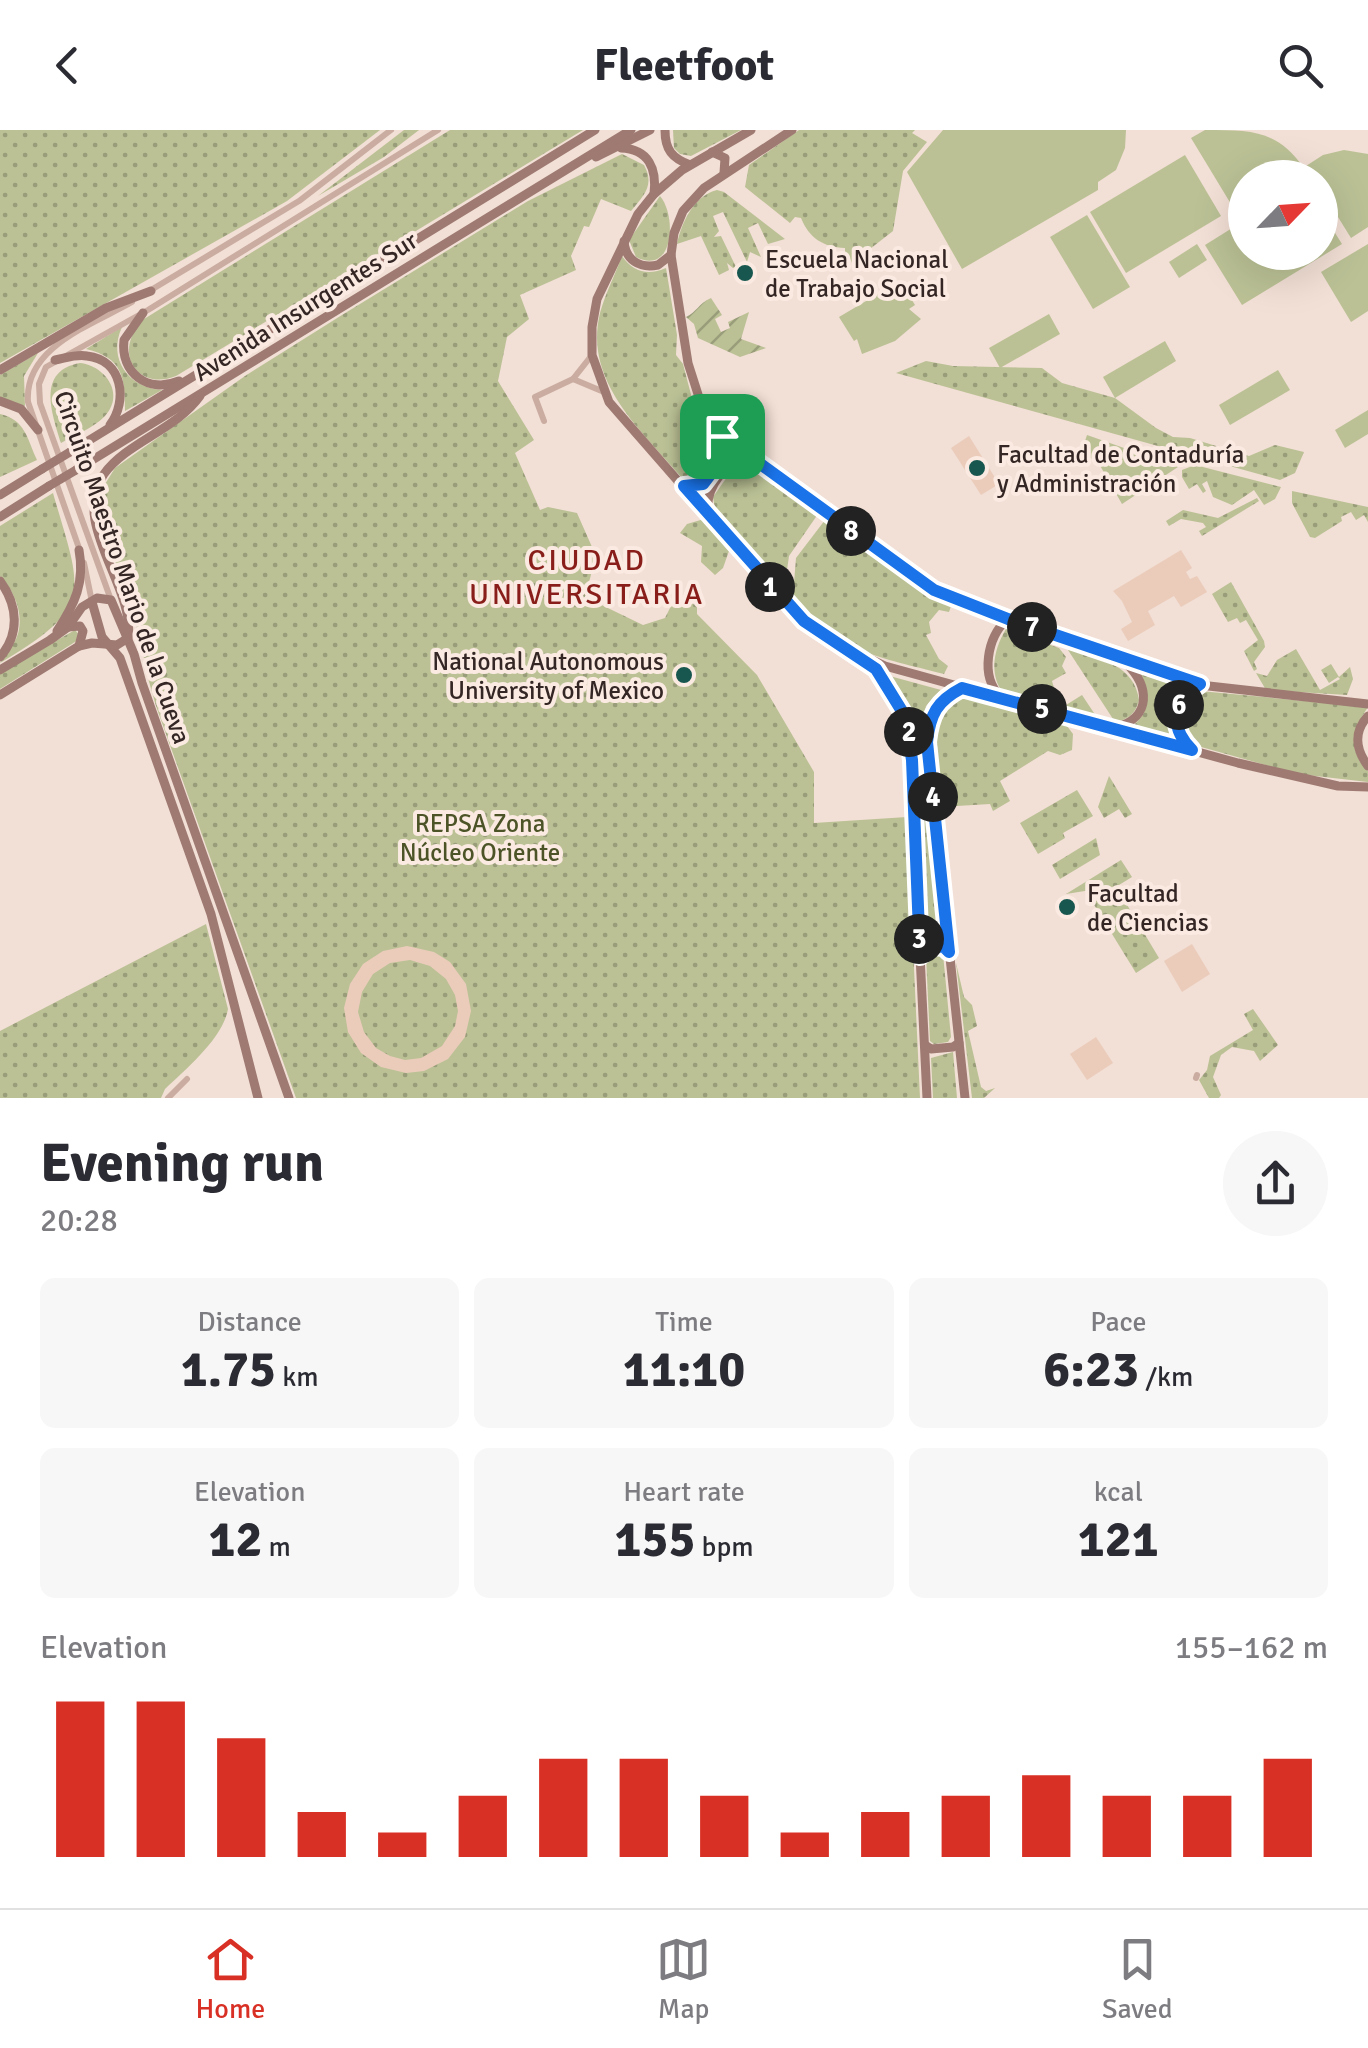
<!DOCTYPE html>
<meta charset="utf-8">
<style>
:root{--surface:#fff;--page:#f7f7f7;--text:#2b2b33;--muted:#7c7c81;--line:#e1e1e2;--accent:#d93025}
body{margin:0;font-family:Signika,sans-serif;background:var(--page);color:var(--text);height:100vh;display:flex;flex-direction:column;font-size:38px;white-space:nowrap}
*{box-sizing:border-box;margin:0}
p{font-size:32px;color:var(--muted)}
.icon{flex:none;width:55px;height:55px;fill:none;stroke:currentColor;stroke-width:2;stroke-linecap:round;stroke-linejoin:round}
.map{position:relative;height:968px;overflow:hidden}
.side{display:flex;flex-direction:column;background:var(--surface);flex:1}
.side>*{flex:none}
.needle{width:65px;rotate:65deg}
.fabs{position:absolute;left:1228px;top:30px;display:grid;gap:20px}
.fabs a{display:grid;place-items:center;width:110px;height:110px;border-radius:50%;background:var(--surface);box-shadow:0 10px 40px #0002;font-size:50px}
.pin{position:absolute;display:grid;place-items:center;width:85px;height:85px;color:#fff;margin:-42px;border-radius:20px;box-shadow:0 5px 15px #0006}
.km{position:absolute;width:50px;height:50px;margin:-25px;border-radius:50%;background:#222;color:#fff;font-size:28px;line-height:50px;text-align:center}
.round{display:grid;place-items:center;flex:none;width:105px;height:105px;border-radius:52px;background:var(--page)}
.summary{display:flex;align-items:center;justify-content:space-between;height:170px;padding:0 40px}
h1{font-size:55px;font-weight:700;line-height:75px}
.metrics{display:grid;grid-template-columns:repeat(3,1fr);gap:15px;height:170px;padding:10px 40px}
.metrics div{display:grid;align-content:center;border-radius:15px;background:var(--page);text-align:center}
.metrics b{font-size:50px;font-weight:700}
.metrics small{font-size:28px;font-weight:400}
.metrics p{font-size:28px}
.chart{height:280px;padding:20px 40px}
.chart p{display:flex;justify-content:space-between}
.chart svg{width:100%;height:180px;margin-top:10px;stroke:var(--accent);stroke-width:6}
header{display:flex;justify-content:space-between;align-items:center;height:130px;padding:0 40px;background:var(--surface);font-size:45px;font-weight:700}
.tabs{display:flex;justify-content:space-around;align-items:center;height:140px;border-top:2px solid var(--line);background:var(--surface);font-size:28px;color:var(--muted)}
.tabs a{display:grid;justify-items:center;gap:5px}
.tabs .current{color:var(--accent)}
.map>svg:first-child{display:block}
.grass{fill:url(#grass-dots)}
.garden{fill:url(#garden-furrows)}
.pitch{fill:#bbc195}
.plaza{fill:#ebccbb;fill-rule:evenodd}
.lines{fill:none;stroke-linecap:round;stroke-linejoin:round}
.street{stroke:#caaca1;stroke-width:6}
.secondary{stroke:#9e7a72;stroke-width:9}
.secondary-bridge{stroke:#9e7a72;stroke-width:9}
.route-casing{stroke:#fff;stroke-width:20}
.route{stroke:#1a73e8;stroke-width:12}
.poi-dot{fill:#18574f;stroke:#faeae1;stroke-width:4}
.labels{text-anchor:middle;stroke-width:8;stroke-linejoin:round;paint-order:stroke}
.poi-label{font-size:25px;fill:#342624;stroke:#faeae1;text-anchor:start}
.street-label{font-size:25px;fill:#342624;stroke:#faeae1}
.park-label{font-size:25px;fill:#4c5427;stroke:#faeae1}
.quarter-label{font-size:30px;letter-spacing:2.5px;fill:#881d19;stroke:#faeae1}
</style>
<header><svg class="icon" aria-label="back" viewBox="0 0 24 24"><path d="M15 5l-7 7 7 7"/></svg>Fleetfoot<svg class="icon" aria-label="search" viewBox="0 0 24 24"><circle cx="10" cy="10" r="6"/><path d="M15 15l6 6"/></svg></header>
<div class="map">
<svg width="1368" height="968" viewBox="0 0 1368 968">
<defs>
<pattern id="grass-dots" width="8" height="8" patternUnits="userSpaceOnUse" patternTransform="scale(2.5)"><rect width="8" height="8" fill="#bbc195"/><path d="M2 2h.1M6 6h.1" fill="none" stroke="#999d79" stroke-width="1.8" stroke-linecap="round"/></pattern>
<pattern id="garden-furrows" width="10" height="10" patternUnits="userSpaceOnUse" patternTransform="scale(2.5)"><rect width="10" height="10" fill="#bbc195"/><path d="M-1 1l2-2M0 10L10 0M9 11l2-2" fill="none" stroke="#999d79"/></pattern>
</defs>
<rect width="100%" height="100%" fill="#f2dfd5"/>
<g class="grass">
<path d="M0,0H380L287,71L0,233Z"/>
<path d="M404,0H419L384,27L318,66Z"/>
<path d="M450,0H583L176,246C137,262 111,221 144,189Z"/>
<path d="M673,0H741L691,26L680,24L674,18Z"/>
<path d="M799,0H915L912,3L927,12L903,41L893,101L852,133L849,126L845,127V118C823,117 809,108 801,88L795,87L790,93L745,57L749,35Z"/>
<path d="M622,24L644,35C655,55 644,65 631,81L601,69L589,97L584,96L571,126L576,140L520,165L529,189L507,207L498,251L534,310L515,323L540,380L548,377L577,383L596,426L585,467L643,495L665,488L674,470L697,475V484L757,545L814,642V693L907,687L920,968H296L156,576L148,548L160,545L159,537H155L153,527L144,528L133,482L99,385L102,359L115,338L245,246L342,185L528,71Z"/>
<path d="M717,60L724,62L785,109L768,114L758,93L748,98L761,127L750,122L747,132L723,82L713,86L719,101L714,107L721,106L736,137L733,138L727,133L729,140L719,145L701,106L677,114C682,91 694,66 717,60Z"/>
<path d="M660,66C677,86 674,146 636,127L629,110Z"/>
<path d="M622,126C633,142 648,146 666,138L677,205L676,225L683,234L694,276L714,305L718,318L698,349H683C643,302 583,252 600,183C605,164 615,145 622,126Z"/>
<path d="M122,197C107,229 129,258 162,260L125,281C125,247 123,228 86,219Z"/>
<path d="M38,223L24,246L25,276L0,268V245Z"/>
<path d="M926,231L953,236L1042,238L1062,253L1115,268L1156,298L1173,307L1190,308L1249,326L1275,315L1304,322L1295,343L1280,350L896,243Z"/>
<path d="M80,233C106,236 126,265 104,287C93,298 75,305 61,313C52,283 36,241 80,233Z"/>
<path d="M0,284C26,290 27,309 37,330L0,347Z"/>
<path d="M741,333L751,334L818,384L789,426L784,461L716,384L713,367L734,337Z"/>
<path d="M1195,335L1281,357L1275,369L1264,375L1254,360L1232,375L1213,367L1207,351L1202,354L1206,361L1203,363L1197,354L1189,359L1182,347V340Z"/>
<path d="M1292,361L1368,377V392L1364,385L1356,390L1351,382L1341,387L1342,391L1315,408L1310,407L1292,373Z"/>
<path d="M53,363C81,461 97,476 0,533C4,526 10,520 14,513C27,491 16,462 0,446V396Z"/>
<path d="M1257,368L1259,371L1202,406L1199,401L1206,397L1203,393L1181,389L1169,396L1166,391L1183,380L1218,388Z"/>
<path d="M704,389L729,421L723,438L715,445L701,432L702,416L680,403L687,394Z"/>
<path d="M825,390L839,406L846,405L911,454L951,476L949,482L939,480L929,492L931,503L926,505L939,529L948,536L944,544C878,527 842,523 789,469L793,466L796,428Z"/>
<path d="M1231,452L1264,511L1265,517L1254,532L1257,539L1254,541L1244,521L1258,510L1246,490L1240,493L1237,488L1228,492L1212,464Z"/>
<path d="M1006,499L1059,518L1066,527L1062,536L1066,543L1052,551L1055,562L1066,575L1082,565L1098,589L1002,562C989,542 994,519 1006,499Z"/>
<path d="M75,500L81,507L75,512L0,559V543Z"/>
<path d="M1072,519C1100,528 1135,536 1139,570C1136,583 1128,590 1115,592L1068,520Z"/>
<path d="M1296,519L1320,560L1340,549L1338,547L1329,553L1321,540L1331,534L1339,547L1350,537L1353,549L1347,565L1266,560L1256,543L1267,546L1277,530Z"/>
<path d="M1133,535L1160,546L1174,556L1190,555C1172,568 1169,590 1177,611L1130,598C1156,579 1148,559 1133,535Z"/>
<path d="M886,545L941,560L926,576L921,600L941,811L925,815L915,601L905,573Z"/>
<path d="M1200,561L1368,577C1353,600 1347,619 1368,641V652L1298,644L1194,615C1174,597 1179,575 1200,561Z"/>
<path d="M960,565L1064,592L1073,604L1072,620L1060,625L1048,621L1000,651L1010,671L993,681L990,674L940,677C936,641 918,584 960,565Z"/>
<path d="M1109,646L1132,684L1125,688L1119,679L1104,688L1098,677Z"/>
<path d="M1077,660L1093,686L1063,703L1065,708L1038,724L1020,693Z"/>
<path d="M1096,708L1100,725L1060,749L1052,735Z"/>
<path d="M1121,730L1132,747L1101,766L1091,760L1066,764Z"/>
<path d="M1117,758L1159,828L1136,843L1093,773Z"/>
<path d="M206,794L228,879C223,908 187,938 165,959L161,968H0V901Z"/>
<path d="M934,821L943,824L951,907L948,912L934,914L930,911L926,826Z"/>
<path d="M956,833L964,867L972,875L977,896L968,901L981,957L986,961L995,958L984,968H972Z"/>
<path d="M1253,879L1278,915L1260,931L1254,921L1232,917L1221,925L1213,947L1221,965L1219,968H1209L1199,950L1207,940L1210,926L1253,900L1244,884Z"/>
<path d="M953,922L957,968H933L931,928Z"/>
</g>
<path class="garden" d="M711,168L722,185L715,189L721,202L730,198L728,192L749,182L741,209L766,218L740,227L698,208L694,194L686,187C697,182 698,174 711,168Z"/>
<g class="pitch">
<path d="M943,0H1126L1125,18L1116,40L1098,52V60L962,139L907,42Z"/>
<path d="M1205,0C1252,0 1277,0 1304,38L1287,47L1245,48V72L1234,79L1191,8Z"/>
<path d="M1344,20L1368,24V97L1351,108L1320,58V48L1314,47L1306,36L1323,25Z"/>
<path d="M1185,25L1221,86L1126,143L1090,82Z"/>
<path d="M1320,79L1342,114L1242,175L1205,115L1245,90V122H1320Z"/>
<path d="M1087,85L1130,157L1093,179L1050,107Z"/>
<path d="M1197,114L1207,130L1179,148L1169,132Z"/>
<path d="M1368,114V181L1351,192L1321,142Z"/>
<path d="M900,151L915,175L909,179L921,189L895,211L862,224L857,209L854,211L839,187Z"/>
<path d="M1049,184L1060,204L1000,238L989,218Z"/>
<path d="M1165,211L1176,231L1115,268L1103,247Z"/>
<path d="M1278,240L1290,260L1230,295L1219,275Z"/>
<path d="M1368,280V304L1345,318L1335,300Z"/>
<path d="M1087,305L1178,337L1122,374L1098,332L1081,323Z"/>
</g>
<g class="plaza">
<path d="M969,306L999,354L981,365L951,318Z"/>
<path d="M1181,420L1192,438L1186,442L1190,449L1197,446L1207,462L1181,477L1174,466L1148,481L1155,495L1128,511L1121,499L1132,492L1122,471L1113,461Z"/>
<path d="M1192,814L1210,844L1182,862L1164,831Z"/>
<path d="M407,816L434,822L450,832L466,854L471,881L465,907L448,929L424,941L406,943L381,937L361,923L348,902L344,878L350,854L363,834L383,821ZM410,830L430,836L446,849L455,865L458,881L455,896L442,916L421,928L405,930L390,926L376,918L364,902L358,882L362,862L373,844L390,833Z"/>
<path d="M1096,907L1113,933L1087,950L1070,924Z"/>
</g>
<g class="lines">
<g class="street">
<path d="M151,160L299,71L391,0"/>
<path d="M573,249L604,262"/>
<path d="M544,291L535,267L573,249L592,225"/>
<path d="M80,421L28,272C24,217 92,195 132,172"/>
<path d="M84,433L92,472"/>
<path d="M111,470L40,273L39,254L46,237L148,180L438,0"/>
<path d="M1196,948L1197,945"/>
<path d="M168,968L187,949"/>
</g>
<g class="secondary">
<path d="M665,0C665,20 672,28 690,35"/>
<path d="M751,0L682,40L654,64L638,84L597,169L592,197V225L609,272L781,469L822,506L885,536L1238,633L1338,656L1368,657"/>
<path d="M792,0L704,58L683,81L674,103L671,125L688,233L703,280L722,306L897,435L948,467L1200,555L1368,574"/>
<path d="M621,18C649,19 657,39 654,64"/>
<path d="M712,22L725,28L724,43"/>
<path d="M596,27L650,0"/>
<path d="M624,111C625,130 640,139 658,135L671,125"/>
<path d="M143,183L124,210C120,243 148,264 179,251"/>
<path d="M55,230C66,228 76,224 87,226C123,230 128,271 110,295"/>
<path d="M0,240L106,178L151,161"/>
<path d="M0,271L21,279L38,300"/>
<path d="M70,322L595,0"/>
<path d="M76,340L631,0"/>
<path d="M684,357L703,354L722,329V306"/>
<path d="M0,365L42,339"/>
<path d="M708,382C705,357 726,332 749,325"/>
<path d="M0,387L49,356"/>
<path d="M0,451C18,475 20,504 0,527"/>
<path d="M92,472L102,507L120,528L211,784L258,968"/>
<path d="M68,497L80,496L83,501L79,516"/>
<path d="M57,501C75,474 85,452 79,420"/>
<path d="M867,532L887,554L909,600L927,968"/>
<path d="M0,540L50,510L68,497L82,477L97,468L111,470L134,524L142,553L289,968"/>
<path d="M962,558C937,572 930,584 927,612L965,968"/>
<path d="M0,565L79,516L92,513L117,515L128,508C136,457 69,393 104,344C127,312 176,300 200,266"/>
<path d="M1000,566C980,546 987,508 1007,489"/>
<path d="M1368,586C1353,602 1356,620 1368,636"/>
<path d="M1117,597C1152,587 1149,556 1127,534"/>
<path d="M1189,617C1167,595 1175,570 1200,555"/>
<path d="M920,826L933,816L945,817L949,822"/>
<path d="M925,915L931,919L953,917L959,913"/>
</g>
<g class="secondary-bridge">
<path d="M42,339L70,322"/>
<path d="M49,356L76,340"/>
</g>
</g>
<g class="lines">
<g class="route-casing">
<path id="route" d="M722,306L934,460L1008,489L1200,554C1172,573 1169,597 1192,620L962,558C937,571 930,584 927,612L949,822L944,817L933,816L920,826L912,630L905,586L876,539L804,491L684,356L703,354L722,329Z"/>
</g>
<use href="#route" class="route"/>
</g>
<g class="poi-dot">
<circle cx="745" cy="143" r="10"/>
<circle cx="977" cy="338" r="10"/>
<circle cx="684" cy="545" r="10"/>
<circle cx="1067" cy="777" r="10"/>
</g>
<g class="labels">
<g class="poi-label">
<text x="765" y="138">Escuela Nacional<tspan x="765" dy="29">de Trabajo Social</tspan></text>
<text x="997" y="333">Facultad de Contaduría<tspan x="997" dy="29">y Administración</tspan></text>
<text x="664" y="540" text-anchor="end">National Autonomous<tspan x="664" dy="29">University of Mexico</tspan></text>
<text x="1087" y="772">Facultad<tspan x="1087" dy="29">de Ciencias</tspan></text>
</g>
<g class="street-label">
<text transform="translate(305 176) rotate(-32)" y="9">Avenida Insurgentes Sur</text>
<text transform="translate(123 437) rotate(71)" y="9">Circuito Maestro Mario de la Cueva</text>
</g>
<g class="park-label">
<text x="480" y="702">REPSA Zona<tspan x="480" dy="29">Núcleo Oriente</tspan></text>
</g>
<g class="quarter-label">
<text x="587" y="440">CIUDAD<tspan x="587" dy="34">UNIVERSITARIA</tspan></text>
</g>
</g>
</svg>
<div class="fabs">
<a><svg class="needle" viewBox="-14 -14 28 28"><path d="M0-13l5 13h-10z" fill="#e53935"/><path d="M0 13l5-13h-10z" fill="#7c7c81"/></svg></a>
</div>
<div class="pin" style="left:722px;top:306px;background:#1e9e55"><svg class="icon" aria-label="arrive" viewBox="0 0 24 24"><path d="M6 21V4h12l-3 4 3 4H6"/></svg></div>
<b class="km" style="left:770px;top:457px">1</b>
<b class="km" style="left:909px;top:602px">2</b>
<b class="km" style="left:919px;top:809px">3</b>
<b class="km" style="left:933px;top:667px">4</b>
<b class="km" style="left:1042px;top:579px">5</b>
<b class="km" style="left:1179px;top:575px">6</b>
<b class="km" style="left:1032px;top:497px">7</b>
<b class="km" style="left:851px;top:401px">8</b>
</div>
<section class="side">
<div class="summary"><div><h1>Evening run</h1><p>20:28</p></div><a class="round"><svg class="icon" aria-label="share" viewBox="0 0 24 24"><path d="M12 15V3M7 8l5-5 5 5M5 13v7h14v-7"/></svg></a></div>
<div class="metrics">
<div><p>Distance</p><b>1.75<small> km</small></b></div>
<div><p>Time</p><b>11:10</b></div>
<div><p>Pace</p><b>6:23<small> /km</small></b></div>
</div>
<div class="metrics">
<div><p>Elevation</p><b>12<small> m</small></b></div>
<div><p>Heart rate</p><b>155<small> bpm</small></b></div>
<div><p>kcal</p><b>121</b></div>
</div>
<div class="chart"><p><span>Elevation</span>155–162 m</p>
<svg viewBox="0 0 160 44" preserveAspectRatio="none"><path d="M5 44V6M15 44V6M25 44V15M35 44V33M45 44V38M55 44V29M65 44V20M75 44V20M85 44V29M95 44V38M105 44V33M115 44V29M125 44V24M135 44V29M145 44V29M155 44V20"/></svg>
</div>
</section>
<nav class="tabs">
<a class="current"><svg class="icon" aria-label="home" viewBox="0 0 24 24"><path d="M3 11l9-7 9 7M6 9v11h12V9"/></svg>Home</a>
<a><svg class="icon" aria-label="map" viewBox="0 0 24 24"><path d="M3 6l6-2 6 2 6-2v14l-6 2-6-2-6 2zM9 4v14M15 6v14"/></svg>Map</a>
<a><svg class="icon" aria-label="saved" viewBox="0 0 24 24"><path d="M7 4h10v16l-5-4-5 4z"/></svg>Saved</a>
</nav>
